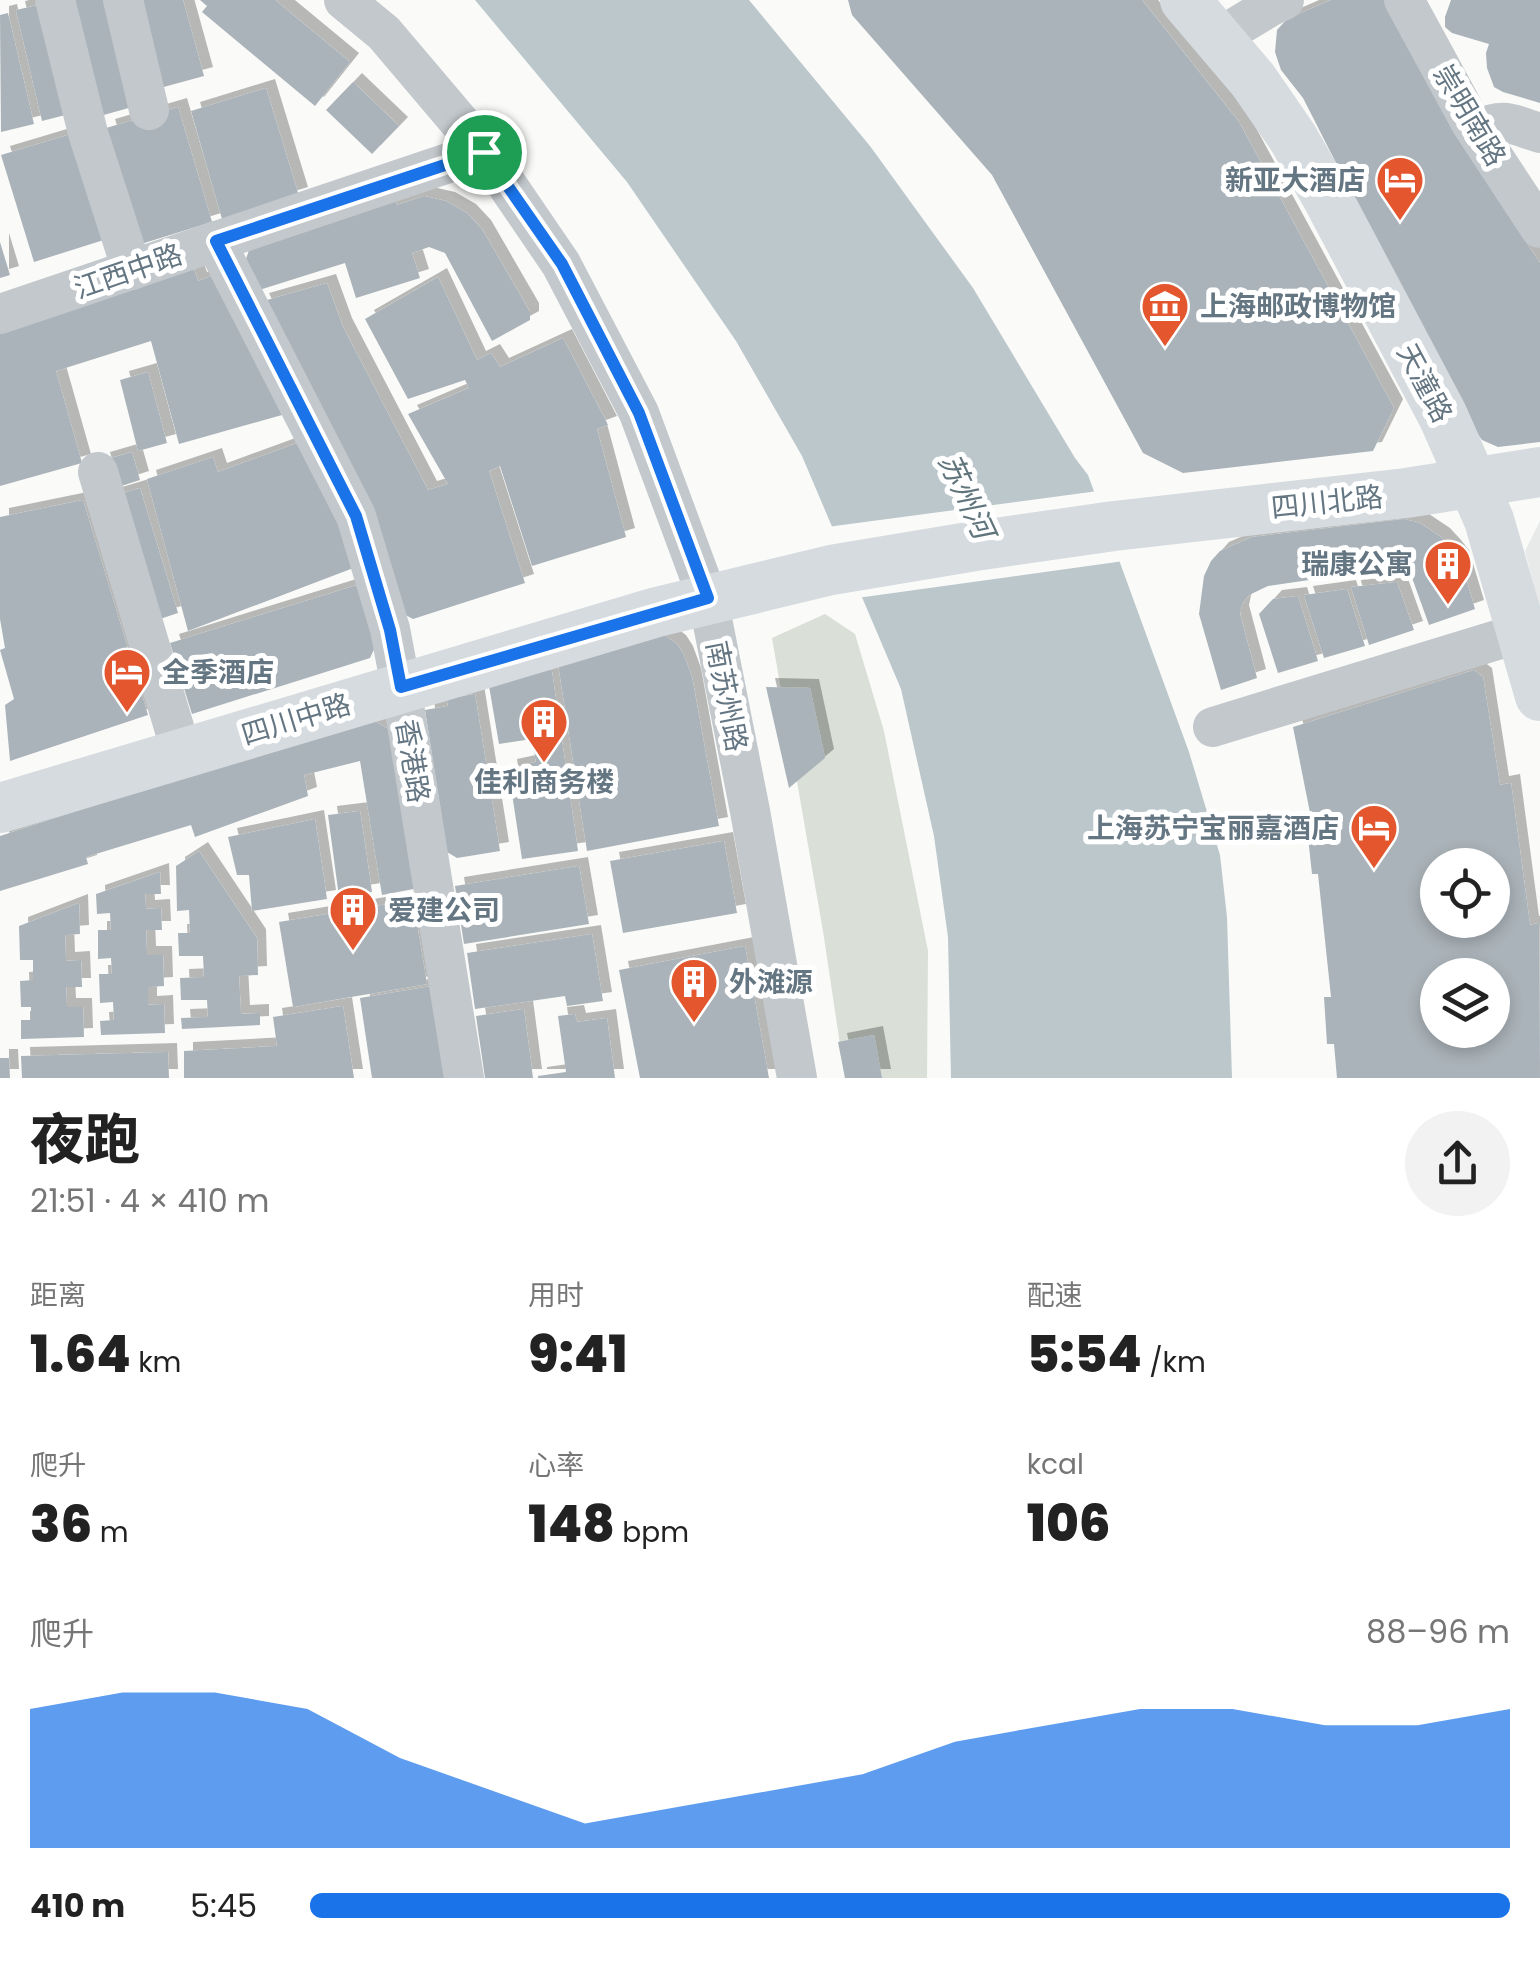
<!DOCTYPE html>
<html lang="zh">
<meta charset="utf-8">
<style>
:root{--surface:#fff;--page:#f2f2f2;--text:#222;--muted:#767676;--accent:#1a73e8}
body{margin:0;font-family:Poppins,"Noto Sans SC",sans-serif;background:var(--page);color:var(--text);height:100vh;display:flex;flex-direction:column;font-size:38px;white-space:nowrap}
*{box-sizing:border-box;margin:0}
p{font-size:32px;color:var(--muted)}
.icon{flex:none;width:55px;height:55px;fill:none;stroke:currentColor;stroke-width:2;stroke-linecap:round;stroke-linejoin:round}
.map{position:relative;height:1078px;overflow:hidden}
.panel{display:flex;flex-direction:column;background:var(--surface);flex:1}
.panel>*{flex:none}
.controls{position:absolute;left:1420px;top:848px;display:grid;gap:20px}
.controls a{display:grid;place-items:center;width:90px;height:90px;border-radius:50%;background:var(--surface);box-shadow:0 5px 15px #0003;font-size:50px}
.pin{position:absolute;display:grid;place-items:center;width:85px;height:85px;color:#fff;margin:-42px;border:5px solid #fff;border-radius:50%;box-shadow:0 2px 10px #0007}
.round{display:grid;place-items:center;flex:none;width:105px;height:105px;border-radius:52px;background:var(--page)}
.headline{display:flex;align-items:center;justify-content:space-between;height:170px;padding:0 30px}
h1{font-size:55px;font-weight:800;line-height:75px}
.stats{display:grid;grid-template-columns:repeat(3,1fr);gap:15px;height:170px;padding:10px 30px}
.stats div{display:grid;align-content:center}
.stats b{font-size:50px;font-weight:800}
.stats small{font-size:28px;font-weight:400}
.stats p{font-size:28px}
.chart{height:280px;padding:20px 30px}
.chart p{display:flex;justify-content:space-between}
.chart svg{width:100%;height:180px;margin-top:10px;fill:var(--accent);opacity:.7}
ul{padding:0 30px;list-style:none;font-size:32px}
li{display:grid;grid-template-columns:160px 120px 1fr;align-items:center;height:75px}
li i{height:25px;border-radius:12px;background:var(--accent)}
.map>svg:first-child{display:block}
.built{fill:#e8e9e9}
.green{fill:#dadfd7}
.water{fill:#bbc7cb}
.pier{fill:#fafaf8}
.building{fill:#aab3b9;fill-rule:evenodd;filter:url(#shadow)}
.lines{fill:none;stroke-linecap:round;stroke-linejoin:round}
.minor{stroke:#c3c8cc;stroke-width:40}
.major{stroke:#d6dbdf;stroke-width:50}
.route-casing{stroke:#fff;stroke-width:20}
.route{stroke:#1a73e8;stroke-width:12}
.labels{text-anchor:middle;stroke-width:10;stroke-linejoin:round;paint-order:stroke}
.street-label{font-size:28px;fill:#657683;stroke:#fff}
.poi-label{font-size:28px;font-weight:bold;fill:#657683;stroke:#fff;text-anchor:start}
.water-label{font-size:30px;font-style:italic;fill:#60757c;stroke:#fff}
</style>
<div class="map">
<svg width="1540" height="1078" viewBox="0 0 1540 1078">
<defs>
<filter id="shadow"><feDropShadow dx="9" dy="-9" stdDeviation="0" flood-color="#0004"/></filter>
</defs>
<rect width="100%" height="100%" fill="#fafaf8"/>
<path class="built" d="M1540,521V609L1525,551Z"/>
<path class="green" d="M825,614L855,634L884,731L928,951L927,1078H845L823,931L772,638Z"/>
<path class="water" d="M475,0H749L870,146L973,288L1075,458L1088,475L1189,752L1220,855L1227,917L1232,1078H951L948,937L934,836L901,689L802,456L736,341L627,182Z"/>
<path class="pier" d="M1098,491L1124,561L857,598L827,527Z"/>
<g class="building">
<path d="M70,0H116L143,104L100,116Z"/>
<path d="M135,0H183L204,76L160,88Z"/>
<path d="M200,0H275L350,62L315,106L202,12L207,6Z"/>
<path d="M848,0H1142L1239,122L1394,408L1373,451L1183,473L1143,453L992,175L852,15Z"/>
<path d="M1331,0H1385L1460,142L1540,263V442L1498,447L1482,440L1467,420L1303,98L1281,70L1275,52L1277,30L1287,19Z"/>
<path d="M1451,0H1540V103L1503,92L1494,87L1487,68L1486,53L1489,44L1452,33L1445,27V17Z"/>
<path d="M51,2L77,112L42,121L16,10Z"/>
<path d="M8,13L34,124L1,132L0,15Z"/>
<path d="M353,82L399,126L372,154L326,110Z"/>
<path d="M266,88L299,196L222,219L191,111Z"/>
<path d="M178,107L212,222L141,244L106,128Z"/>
<path d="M78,132L110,238L34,262L1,155Z"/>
<path d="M393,194L397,205L424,196L446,201L467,213L482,229L530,312V320L492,341L445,253L429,247L412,253L420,278L356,298L345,263L256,291L246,259L253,238Z"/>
<path d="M0,242L10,275L0,278Z"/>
<path d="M191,261L198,281L217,274L282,415L179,444L151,341L56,371L82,463L0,486V326Z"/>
<path d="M438,277L477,360L491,353L500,367L563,338L608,425L597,429L626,537L532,566L500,466L489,471L525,583L413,619L400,612L260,302L327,283L343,327L428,490L448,484L408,414L469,388L465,380L408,399L365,319Z"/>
<path d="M148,372L167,443L138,451L120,380Z"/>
<path d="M300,442L343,533L356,567L188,631L147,479L213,457L218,472Z"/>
<path d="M132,452L140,480L109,490L101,461Z"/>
<path d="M140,488L178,613L151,622L113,496Z"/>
<path d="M83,500L148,715L10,761L5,705L14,699L0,650L5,648L0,619V517Z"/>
<path d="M1404,519L1420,523L1441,537L1452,549L1460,559L1475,609L1429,625L1411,575L1404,569L1392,568L1268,586L1249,595L1242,604L1240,614L1257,678L1221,690L1199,614L1204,576L1211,561L1220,551L1252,537Z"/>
<path d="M1397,582L1414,630L1369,645L1351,587Z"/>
<path d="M357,585L376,645L370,658L192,714L170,643Z"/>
<path d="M1347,589L1365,646L1324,658L1304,595Z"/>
<path d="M1298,596L1318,661L1278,673L1259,614L1273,599Z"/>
<path d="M653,632L666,636L677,644L684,655L692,677L719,826L587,851L558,663Z"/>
<path d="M551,665L578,851L522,859L508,768L536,762L532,739L499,744L489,686Z"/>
<path d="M1474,670L1483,677L1500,785L1511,783L1530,925L1539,923L1540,1078H1337L1334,1044H1327L1324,997H1331L1318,874H1312L1307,828H1313L1293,727ZM1438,865H1492V920H1438ZM1438,975H1492V1030H1438Z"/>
<path d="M766,687L810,688L825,758L789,788Z"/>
<path d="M475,694L500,851L457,858L447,852L425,710L448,706L447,699Z"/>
<path d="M373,720L392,731L419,888L382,895L360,761L304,775L308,796L195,837L191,825L86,857L88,864L0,891V836L299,739Z"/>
<path d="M360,811L372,892L339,897L328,815Z"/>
<path d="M315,819L327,899L252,911L249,875H237L228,837Z"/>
<path d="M724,841L737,913L623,933L610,861Z"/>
<path d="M199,851L257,938L258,975L239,976L241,1014L260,1013V1025L182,1029L181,1018L208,1017L207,1000H181L180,978L204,977L203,956H179L178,933H190L189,910L177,911L176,866Z"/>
<path d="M579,866L589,924L464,944L455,886Z"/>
<path d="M160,872L161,894H145L146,909L161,908L162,930H146L147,955H163L164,986L148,987V1005L164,1004L165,1033L101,1035L100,1021L114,1020L113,1002L100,1003L99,974H112L111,958L98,959V930H111L110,913L97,914L96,894Z"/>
<path d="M413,900L427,984L293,1007L279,922Z"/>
<path d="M79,903L80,934L65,935L66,961L81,960L82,987H66L67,1007H83L84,1037L21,1039V1020H31V1007H21L20,981L33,980V960H20L19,926Z"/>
<path d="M592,934L603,1001L567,1006L565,996L475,1009L467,953Z"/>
<path d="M745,946L769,1078H640L619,970Z"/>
<path d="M432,986L447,1078H372L360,998Z"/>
<path d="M343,1006L354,1078H184V1051L277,1046L273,1017Z"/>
<path d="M524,1009L533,1078H485L476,1016Z"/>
<path d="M575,1014L577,1022L607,1018L615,1078H538V1076L566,1072L558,1016Z"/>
<path d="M874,1035L882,1078H845L838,1042Z"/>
<path d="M168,1052L169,1078H22L21,1056Z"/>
<path d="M0,1058H9L10,1078H0Z"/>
</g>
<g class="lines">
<g class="minor">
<path d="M55,0L88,133L132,270"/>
<path d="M123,0L149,110"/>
<path d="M344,0L384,33L484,151L561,264L639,413L708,599L750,811L797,1078"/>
<path d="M1404,0L1471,123L1540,228"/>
<path d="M1218,38L1271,6L1284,0"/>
<path d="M1476,130C1505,117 1511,124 1540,133"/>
<path d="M215,241L356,516L390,629L401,687L464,1078"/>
<path d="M0,314L484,151"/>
<path d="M98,472L182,754"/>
<path d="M1213,727L1523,632"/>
</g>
<g class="major">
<path d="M1185,0L1253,80L1293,138L1327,197L1443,416L1489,520L1540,696"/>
<path d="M0,808L657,612L831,570L975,546L1114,526L1406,493L1540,472"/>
</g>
</g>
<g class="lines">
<g class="route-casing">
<path id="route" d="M484,152L562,264L639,413L708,598L401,687L390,630L356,516L216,241Z"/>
</g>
<use href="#route" class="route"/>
</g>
<defs>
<g id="hotel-pin" transform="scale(2.5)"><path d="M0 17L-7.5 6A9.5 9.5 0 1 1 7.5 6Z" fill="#e4572e" stroke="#fff"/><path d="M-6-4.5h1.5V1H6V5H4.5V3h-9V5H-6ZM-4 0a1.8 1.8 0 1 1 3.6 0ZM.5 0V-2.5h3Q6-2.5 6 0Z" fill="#fff"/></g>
<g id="museum-pin" transform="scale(2.5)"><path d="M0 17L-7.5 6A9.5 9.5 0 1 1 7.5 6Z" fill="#e4572e" stroke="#fff"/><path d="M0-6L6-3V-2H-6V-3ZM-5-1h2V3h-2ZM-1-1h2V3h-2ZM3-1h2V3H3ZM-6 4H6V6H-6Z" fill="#fff"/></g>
<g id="building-pin" transform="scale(2.5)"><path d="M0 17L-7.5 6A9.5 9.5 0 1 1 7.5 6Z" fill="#e4572e" stroke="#fff"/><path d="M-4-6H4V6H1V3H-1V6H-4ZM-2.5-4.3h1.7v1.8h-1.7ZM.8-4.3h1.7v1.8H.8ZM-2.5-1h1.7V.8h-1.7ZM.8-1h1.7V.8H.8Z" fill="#fff"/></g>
</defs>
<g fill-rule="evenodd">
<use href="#hotel-pin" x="1400" y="180"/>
<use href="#museum-pin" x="1165" y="306"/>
<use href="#building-pin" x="1448" y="564"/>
<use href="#hotel-pin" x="127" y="672"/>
<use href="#building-pin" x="544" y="722"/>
<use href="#hotel-pin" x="1374" y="828"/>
<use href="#building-pin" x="353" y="910"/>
<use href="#building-pin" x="694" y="982"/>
</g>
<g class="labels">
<g class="street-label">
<text transform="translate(1470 115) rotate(59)" y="10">崇明南路</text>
<text transform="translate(128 271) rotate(-19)" y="10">江西中路</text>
<text transform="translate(1425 383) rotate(62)" y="10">天潼路</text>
<text transform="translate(1327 502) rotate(-6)" y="10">四川北路</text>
<text transform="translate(727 696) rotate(79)" y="10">南苏州路</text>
<text transform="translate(296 719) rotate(-17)" y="10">四川中路</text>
<text transform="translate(413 761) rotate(81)" y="10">香港路</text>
</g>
<g class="poi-label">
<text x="1365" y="190" text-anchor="end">新亚大酒店</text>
<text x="1200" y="316">上海邮政博物馆</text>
<text x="1413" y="574" text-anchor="end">瑞康公寓</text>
<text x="162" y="682">全季酒店</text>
<text x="544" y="792" text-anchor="middle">佳利商务楼</text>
<text x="1339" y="838" text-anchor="end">上海苏宁宝丽嘉酒店</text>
<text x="388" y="920">爱建公司</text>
<text x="729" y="992">外滩源</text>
</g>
<g class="water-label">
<text transform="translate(966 496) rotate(65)" y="10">苏州河</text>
</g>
</g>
</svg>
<div class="controls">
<a><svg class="icon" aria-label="locate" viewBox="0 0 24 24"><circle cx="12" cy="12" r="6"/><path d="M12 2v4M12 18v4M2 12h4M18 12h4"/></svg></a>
<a><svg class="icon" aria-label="layers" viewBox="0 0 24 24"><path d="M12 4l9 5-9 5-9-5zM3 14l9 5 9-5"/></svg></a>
</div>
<div class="pin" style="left:484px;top:152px;background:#1e9e55"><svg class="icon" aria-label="arrive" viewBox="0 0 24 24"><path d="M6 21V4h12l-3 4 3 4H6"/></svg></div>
</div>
<section class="panel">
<div class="headline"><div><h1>夜跑</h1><p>21:51 · 4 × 410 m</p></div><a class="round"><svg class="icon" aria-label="share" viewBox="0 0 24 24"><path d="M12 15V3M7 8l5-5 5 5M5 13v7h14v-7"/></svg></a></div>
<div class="stats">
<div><p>距离</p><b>1.64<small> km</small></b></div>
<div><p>用时</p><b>9:41</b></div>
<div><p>配速</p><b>5:54<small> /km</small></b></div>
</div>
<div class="stats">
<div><p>爬升</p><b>36<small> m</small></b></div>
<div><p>心率</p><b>148<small> bpm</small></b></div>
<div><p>kcal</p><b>106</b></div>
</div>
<div class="chart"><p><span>爬升</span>88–96 m</p>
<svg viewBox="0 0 160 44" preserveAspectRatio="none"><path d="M0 44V10L10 6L20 6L30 10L40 22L50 30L60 38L70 34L80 30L90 26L100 18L110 14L120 10L130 10L140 14L150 14L160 10V44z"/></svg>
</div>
<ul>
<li><b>410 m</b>5:45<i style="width:100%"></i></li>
</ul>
</section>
